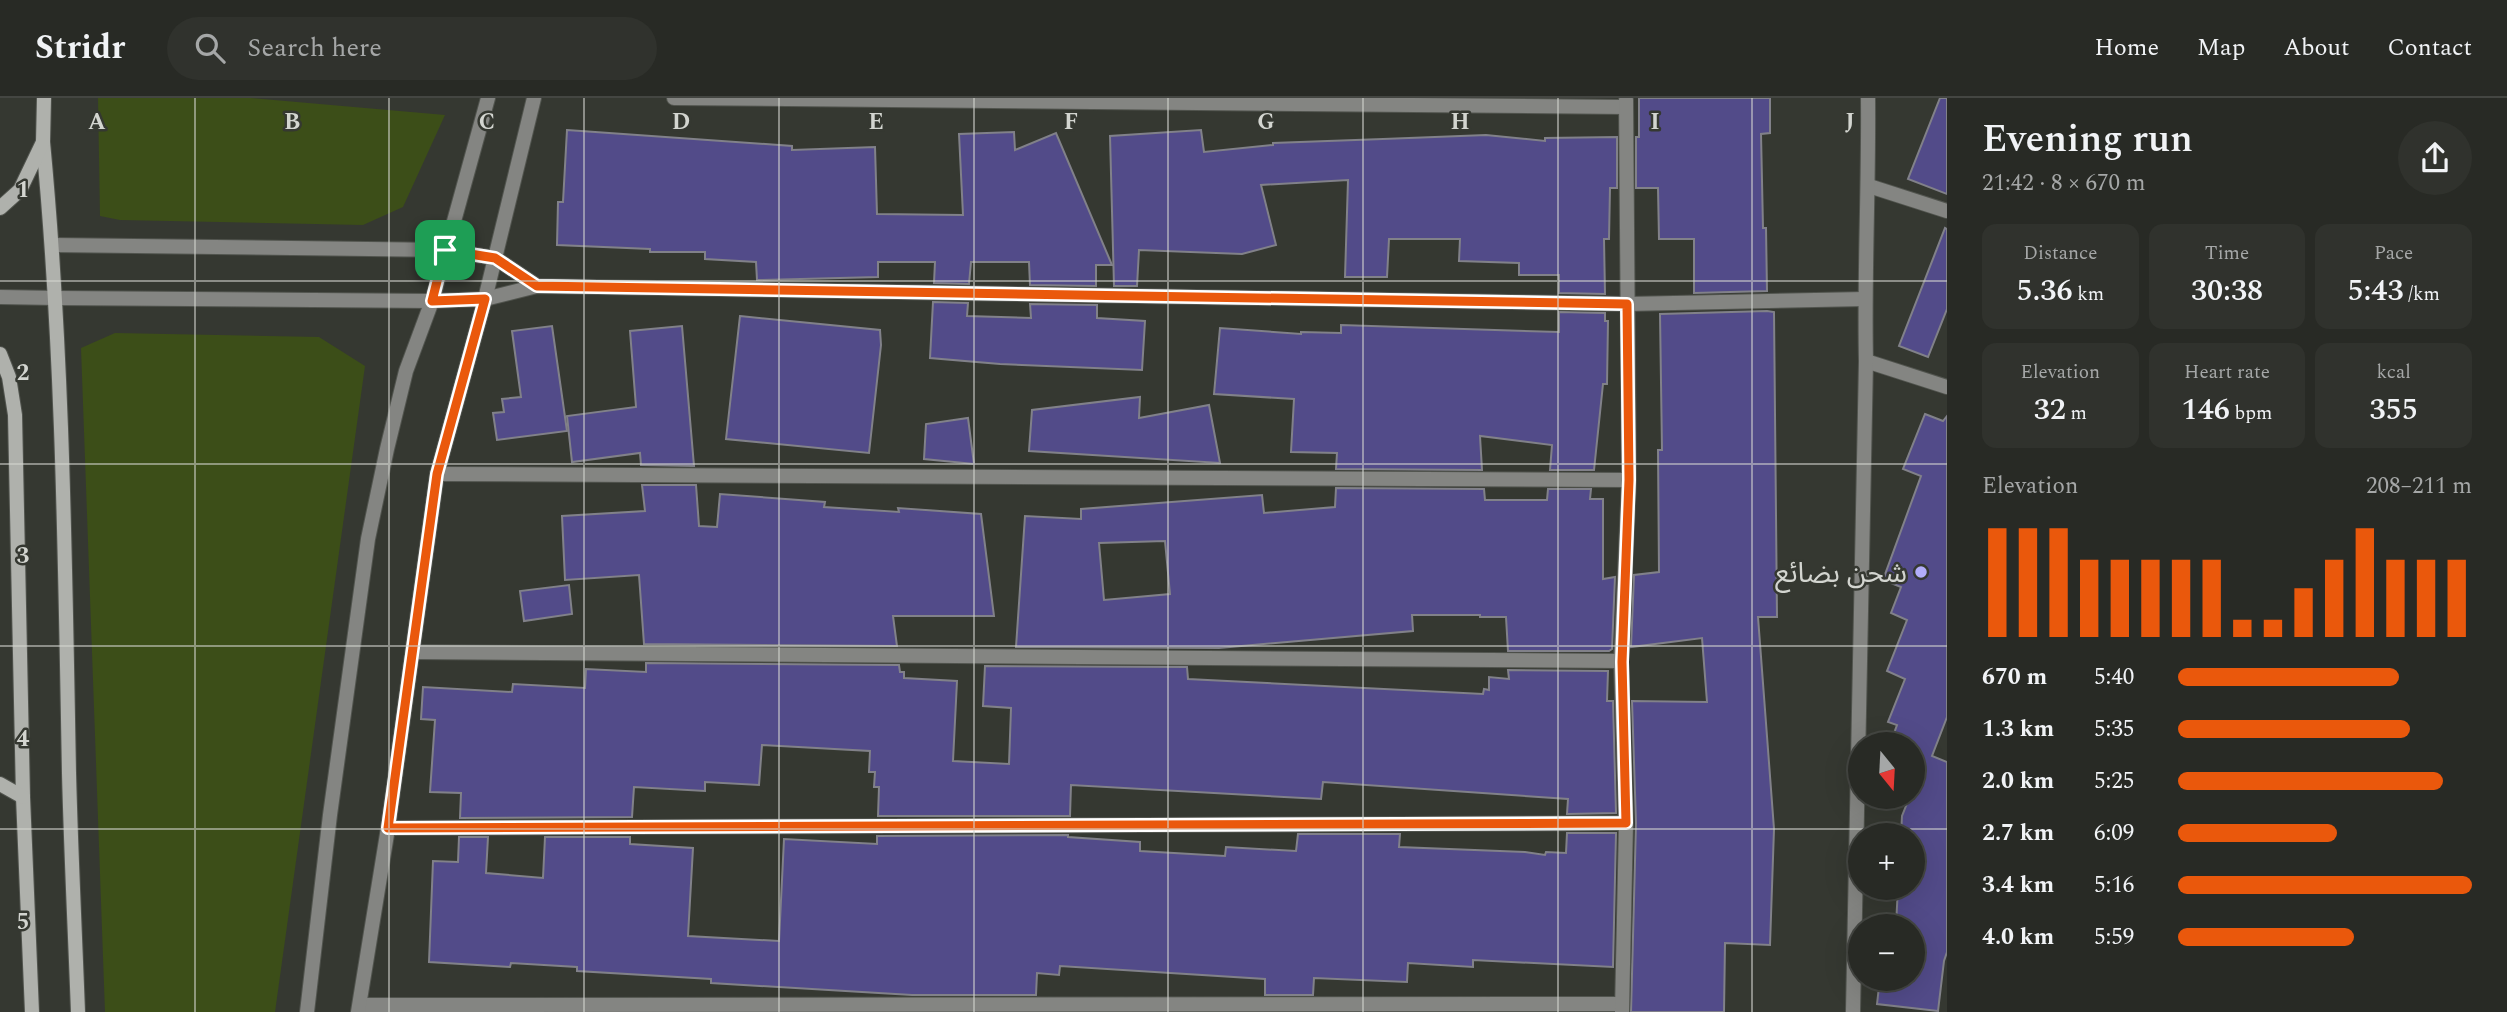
<!DOCTYPE html>
<meta charset="utf-8">
<style>
:root{--surface:#282a25;--page:#30322d;--text:#f1f3f6;--muted:#a5a7a7;--line:#444642;--accent:#ea580c}
body{margin:0;font-family:Spectral,"Noto Sans Arabic",serif;background:var(--page);color:var(--text);height:100vh;display:flex;flex-direction:column;font-size:26px;white-space:nowrap}
*{box-sizing:border-box;margin:0}
p{font-size:23px;color:var(--muted)}
.icon{flex:none;width:38px;height:38px;fill:none;stroke:currentColor;stroke-width:2;stroke-linecap:round;stroke-linejoin:round}
.map{position:relative;flex:1;overflow:hidden}
.side{display:flex;flex-direction:column;background:var(--surface);width:560px}
.side>*{flex:none}
.needle{width:46px;rotate:162deg}
.controls{position:absolute;left:1848px;top:634px;display:grid;gap:14px}
.controls a{display:grid;place-items:center;width:77px;height:77px;border-radius:50%;background:var(--surface);box-shadow:0 7px 28px #0002,0 0 0 2px var(--line);font-size:35px}
.pin{position:absolute;display:grid;place-items:center;width:60px;height:60px;color:#fff;margin:-30px;border-radius:14px;box-shadow:0 4px 10px #0006}
.round{display:grid;place-items:center;flex:none;width:74px;height:74px;border-radius:37px;background:var(--page)}
.summary{display:flex;align-items:center;justify-content:space-between;height:119px;padding:0 35px}
h1{font-size:38px;font-weight:600;line-height:52px}
.stats{display:grid;grid-template-columns:repeat(3,1fr);gap:10px;height:119px;padding:7px 35px}
.stats div{display:grid;align-content:center;border-radius:14px;background:var(--page);text-align:center}
.stats b{font-size:30px;font-weight:600}
.stats small{font-size:19px;font-weight:400}
.stats p{font-size:19px}
.chart{height:196px;padding:14px 35px}
.chart p{display:flex;justify-content:space-between}
.chart svg{width:100%;height:126px;margin-top:7px;stroke:var(--accent);stroke-width:6}
ul{padding:0 35px;list-style:none;font-size:23px}
li{display:grid;grid-template-columns:112px 84px 1fr;align-items:center;height:52px}
li i{height:18px;border-radius:9px;background:var(--accent)}
header{display:flex;align-items:center;gap:42px;box-sizing:border-box;height:98px;padding:0 35px;background:var(--surface);border-bottom:2px solid var(--line)}
header strong{font-size:33px}
nav{display:flex;gap:38px;margin-inline-start:auto;font-size:24px}
.search{width:490px;height:63px;background:var(--page);display:flex;align-items:center;gap:18px;box-sizing:border-box;padding:0 24px;border-radius:38px;color:var(--muted);font-size:26px}
main{display:flex;flex:1;min-height:0}
.map>svg:first-child{display:block}
.green{fill:#3c4e18}
.building{fill:#524b89;stroke:#818189;stroke-width:2;fill-rule:evenodd}
.lines{fill:none;stroke-linecap:round;stroke-linejoin:round}
.minor-casing{stroke:#51544e;stroke-width:16}
.tertiary-casing{stroke:#51544e;stroke-width:16}
.secondary-casing{stroke:#51544e;stroke-width:16}
.minor{stroke:#848582;stroke-width:14}
.tertiary{stroke:#848582;stroke-width:14}
.secondary{stroke:#afb1ac;stroke-width:14}
.route-casing{stroke:#fff;stroke-width:14}
.route{stroke:#ea580c;stroke-width:9}
.grid{fill:none;stroke:#d3d5d0;stroke-width:2;stroke-opacity:0.55}
.poi-dot{fill:#b2adf9;stroke:#353831;stroke-width:2.5}
.labels{text-anchor:middle;stroke-width:5;stroke-linejoin:round;paint-order:stroke}
.poi-label{font-size:28px;fill:#d3d5d0;stroke:#353831;text-anchor:end}
.grid-label{font-size:23px;text-anchor:middle;font-weight:bold;fill:#d3d5d0;stroke:#353831;stroke-width:5;stroke-linejoin:round;paint-order:stroke}
</style>
<header>
<strong>Stridr</strong>
<div class="search"><svg class="icon" aria-label="search" viewBox="0 0 24 24"><circle cx="10" cy="10" r="6"/><path d="M15 15l6 6"/></svg>Search here</div>
<nav><a>Home</a><a>Map</a><a>About</a><a>Contact</a></nav>
</header>
<main>
<div class="map">
<svg width="1947" height="914" viewBox="0 0 1947 914">
<rect width="100%" height="100%" fill="#353831"/>
<g class="green">
<path d="M98,0H251L445,17L403,109L363,127L120,122L100,118Z"/>
<path d="M115,235L319,239L365,268L275,914H105L81,250Z"/>
</g>
<g class="building">
<path d="M1639,0H1770V35L1761,36L1763,130H1766L1767,193L1694,195V141H1659L1658,90H1636V39H1639Z"/>
<path d="M1940,0H1947V96L1908,81Z"/>
<path d="M567,32L792,48V52L875,49L877,116L963,117L959,36L1014,34L1015,52L1056,35L1112,167H1096V188L1030,187L1029,164H971L969,186L934,185L935,164H878V179L757,182L756,164L705,161V154H650V151L557,147L558,104H563Z"/>
<path d="M1201,32L1204,54L1273,47V45L1383,41L1486,37L1545,43V40L1617,39V90H1610L1609,141H1604L1605,196L1559,195V177H1519V165L1459,163L1460,141H1389L1387,179H1345L1348,82L1261,87L1276,147L1242,156L1139,152L1137,188H1114L1110,38Z"/>
<path d="M1945,130L1947,131V211L1928,259L1899,248Z"/>
<path d="M933,204L968,205L967,218L1031,220L1030,206L1097,207V220L1145,223L1142,272L1000,266L930,260Z"/>
<path d="M1767,213L1774,214L1777,519H1758L1774,731L1770,847L1725,845L1724,914H1631L1636,725L1632,603L1707,604L1702,540L1631,549L1634,477L1659,474L1658,352H1662L1660,216Z"/>
<path d="M1559,214L1605,215V223H1608L1607,286H1603L1594,372H1550L1552,347L1480,338L1482,372L1336,371L1337,355L1291,354L1294,301L1214,296L1220,230L1301,236V234L1341,235V227L1559,234Z"/>
<path d="M740,218L880,232L881,247L869,355L726,341Z"/>
<path d="M552,228L567,333L497,342L493,315L504,314L502,301L521,299L512,233Z"/>
<path d="M682,228L694,368L641,367L640,355L572,364L567,318L636,309L630,233Z"/>
<path d="M1140,299L1139,320L1209,307L1220,365L1029,353L1032,312Z"/>
<path d="M1925,316L1943,323L1947,318V619L1932,658L1947,664V854L1944,863L1938,913L1877,906L1880,880H1913V828H1896L1898,789H1913V737H1901L1902,718L1910,698H1913V646H1890L1897,627L1888,624L1905,581L1887,573L1907,522L1891,515L1901,489L1883,482L1921,378L1903,371Z"/>
<path d="M968,320L974,366L924,361L926,326Z"/>
<path d="M642,387H696L699,428L717,429L720,396L825,404L824,409L899,414L898,410L981,416L994,518H893L897,548L644,546L639,477L565,482L562,418L645,413Z"/>
<path d="M1336,390L1484,391L1485,402H1547L1548,391H1591L1590,401H1603V481L1615,479L1612,551L1609,553H1508L1506,519H1480V517H1412L1413,533L1219,550L1016,549L1025,418L1081,421V411L1262,397L1264,415L1335,409ZM1165,443L1170,496L1104,502L1099,445Z"/>
<path d="M569,487L572,516L524,523L520,493Z"/>
<path d="M646,565L899,567L900,574H904V580L957,583L953,663L1009,666L1011,610L983,608L985,568L1187,569L1188,581L1483,596L1484,591L1489,592V579L1509,581L1508,572L1608,573L1607,603H1613L1616,715L1567,716L1568,701L1323,684L1321,701L1071,687L1070,718H878L879,689H874L875,674H869L870,653L762,647L759,687L705,684V693L634,689L632,719L460,720L461,695L430,694L435,622L421,621L423,589L512,594L513,586L585,590L586,571L646,574Z"/>
<path d="M1567,735H1616L1613,869L1473,862V869L1408,865L1407,884L1314,880L1313,897H1265V881L1060,868L1059,877L1037,875L1036,897H912L711,885V881L577,873V869L511,865L510,869L429,864L433,763L458,764L459,739H488L486,775L543,780L545,739H630V746L693,750L688,838L779,843L784,741L877,746V738L1068,737V739L1140,744V753L1225,758L1226,749L1296,753L1298,736H1400L1399,749L1525,754L1545,757L1546,754L1566,755Z"/>
</g>
<g class="lines">
<g class="minor-casing">
<g id="minor">
<path d="M674,0L1626,9"/>
<path d="M1869,88L1947,113"/>
<path d="M53,147L445,152L495,160L537,188"/>
<path d="M56,200L432,203L485,201L537,188L1627,206L1865,201"/>
<path d="M1866,263L1947,289"/>
<path d="M437,376L1629,382"/>
<path d="M413,554L1621,563"/>
<path d="M388,730L1626,725"/>
<path d="M360,907L1622,906"/>
<path d="M1622,913L1626,725L1621,563L1629,382L1626,2"/>
<path d="M307,914L330,717L368,441L387,351L406,273L432,203L488,0"/>
<path d="M358,914L388,730L437,376L485,201L534,0"/>
<path d="M1853,914L1866,263C1864,175 1869,88 1868,0"/>
</g>
</g>
<g class="tertiary-casing">
<path id="tertiary" d="M0,199L56,200"/>
</g>
<g class="secondary-casing">
<g id="secondary">
<path d="M43,44C63,254 65,464 69,675C71,755 75,834 78,914"/>
<path d="M0,110L20,92L43,44L44,0"/>
<path d="M0,256L9,279L15,317L23,699L32,914"/>
<path d="M0,686L23,699"/>
</g>
</g>
<use href="#minor" class="minor"/>
<use href="#tertiary" class="tertiary"/>
<use href="#secondary" class="secondary"/>
</g>
<g class="lines">
<g class="route-casing">
<path id="route" d="M445,152L495,160L537,188L1627,206L1629,382L1622,564L1626,725L388,730L437,376L485,201L432,203Z"/>
</g>
<use href="#route" class="route"/>
</g>
<path class="grid" d="M195,0V914M389,0V914M584,0V914M779,0V914M974,0V914M1168,0V914M1363,0V914M1558,0V914M1752,0V914M0,183H1947M0,366H1947M0,548H1947M0,731H1947"/>
<circle class="poi-dot" cx="1921" cy="474" r="7"/>
<g class="labels">
<g class="poi-label">
<text x="1907" y="484">شحن بضائع</text>
</g>
</g>
<g class="grid-label">
<text x="97" y="31">A</text>
<text x="292" y="31">B</text>
<text x="487" y="31">C</text>
<text x="681" y="31">D</text>
<text x="876" y="31">E</text>
<text x="1071" y="31">F</text>
<text x="1266" y="31">G</text>
<text x="1460" y="31">H</text>
<text x="1655" y="31">I</text>
<text x="1850" y="31">J</text>
<text x="23" y="99">1</text>
<text x="23" y="282">2</text>
<text x="23" y="465">3</text>
<text x="23" y="648">4</text>
<text x="23" y="831">5</text>
</g>
</svg>
<div class="controls">
<a><svg class="needle" viewBox="-14 -14 28 28"><path d="M0-13l5 13h-10z" fill="#e53935"/><path d="M0 13l5-13h-10z" fill="#a5a7a7"/></svg></a>
<a>+</a>
<a>−</a>
</div>
<div class="pin" style="left:445px;top:152px;background:#1e9e55"><svg class="icon" aria-label="arrive" viewBox="0 0 24 24"><path d="M6 21V4h12l-3 4 3 4H6"/></svg></div>
</div>
<section class="side">
<div class="summary"><div><h1>Evening run</h1><p>21:42 · 8 × 670 m</p></div><a class="round"><svg class="icon" aria-label="share" viewBox="0 0 24 24"><path d="M12 15V3M7 8l5-5 5 5M5 13v7h14v-7"/></svg></a></div>
<div class="stats">
<div><p>Distance</p><b>5.36<small> km</small></b></div>
<div><p>Time</p><b>30:38</b></div>
<div><p>Pace</p><b>5:43<small> /km</small></b></div>
</div>
<div class="stats">
<div><p>Elevation</p><b>32<small> m</small></b></div>
<div><p>Heart rate</p><b>146<small> bpm</small></b></div>
<div><p>kcal</p><b>355</b></div>
</div>
<div class="chart"><p><span>Elevation</span>208–211 m</p>
<svg viewBox="0 0 160 44" preserveAspectRatio="none"><path d="M5 44V6M15 44V6M25 44V6M35 44V17M45 44V17M55 44V17M65 44V17M75 44V17M85 44V38M95 44V38M105 44V27M115 44V17M125 44V6M135 44V17M145 44V17M155 44V17"/></svg>
</div>
<ul>
<li><b>670 m</b>5:40<i style="width:75%"></i></li>
<li><b>1.3 km</b>5:35<i style="width:79%"></i></li>
<li><b>2.0 km</b>5:25<i style="width:90%"></i></li>
<li><b>2.7 km</b>6:09<i style="width:54%"></i></li>
<li><b>3.4 km</b>5:16<i style="width:100%"></i></li>
<li><b>4.0 km</b>5:59<i style="width:60%"></i></li>
</ul>
</section>
</main>
